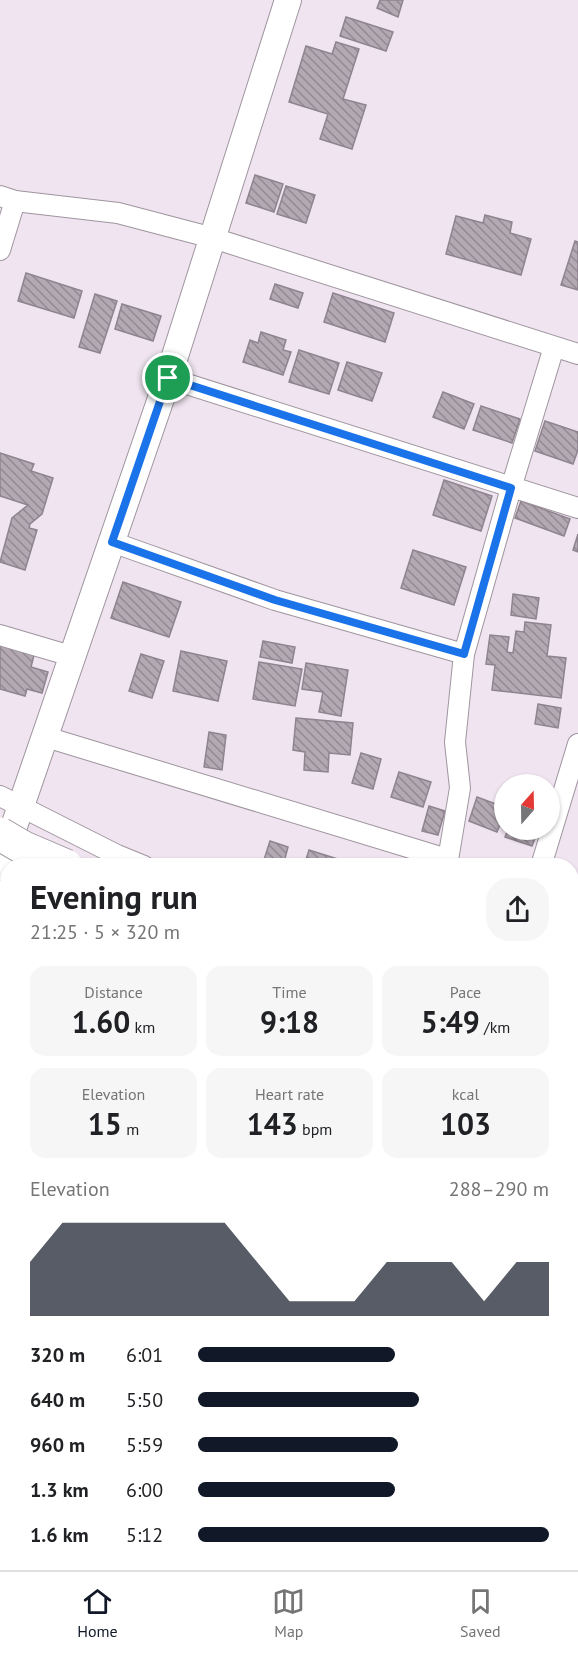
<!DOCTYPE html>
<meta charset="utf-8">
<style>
:root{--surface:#fff;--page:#f6f6f6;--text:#202124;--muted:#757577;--line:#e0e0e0;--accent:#111827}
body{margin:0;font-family:"PT Sans",sans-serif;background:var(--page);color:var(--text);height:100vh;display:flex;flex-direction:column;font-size:22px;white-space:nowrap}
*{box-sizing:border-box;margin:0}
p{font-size:20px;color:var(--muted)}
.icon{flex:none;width:33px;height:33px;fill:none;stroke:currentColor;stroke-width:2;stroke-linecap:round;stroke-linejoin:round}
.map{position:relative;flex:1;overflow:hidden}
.panel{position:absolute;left:0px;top:858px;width:579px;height:712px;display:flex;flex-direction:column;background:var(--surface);border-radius:24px 24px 0 0;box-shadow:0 2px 4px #0004}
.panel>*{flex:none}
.needle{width:39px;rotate:20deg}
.fabs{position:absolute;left:494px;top:774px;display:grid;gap:12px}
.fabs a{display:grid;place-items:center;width:66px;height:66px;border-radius:50%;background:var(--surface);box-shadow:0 2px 4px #0004;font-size:30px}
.pin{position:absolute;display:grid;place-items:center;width:51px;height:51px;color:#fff;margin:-26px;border:3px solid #fff;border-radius:50%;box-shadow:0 2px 6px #0007}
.round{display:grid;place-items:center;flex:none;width:63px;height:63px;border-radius:24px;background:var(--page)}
.headline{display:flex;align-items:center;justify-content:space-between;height:102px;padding:0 30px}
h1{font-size:33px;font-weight:700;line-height:45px}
.figures{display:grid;grid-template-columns:repeat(3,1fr);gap:9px;height:102px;padding:6px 30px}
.figures div{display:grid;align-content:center;border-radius:15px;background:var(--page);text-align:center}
.figures b{font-size:30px;font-weight:700}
.figures small{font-size:16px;font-weight:400}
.figures p{font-size:16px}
.chart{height:168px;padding:12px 30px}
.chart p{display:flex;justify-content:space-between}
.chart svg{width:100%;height:108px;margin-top:6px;fill:var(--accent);opacity:.7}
ul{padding:0 30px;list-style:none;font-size:20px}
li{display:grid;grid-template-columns:96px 72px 1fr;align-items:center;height:45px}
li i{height:15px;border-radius:8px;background:var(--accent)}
.tab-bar{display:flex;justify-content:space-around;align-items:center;height:84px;border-top:2px solid var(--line);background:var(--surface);font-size:16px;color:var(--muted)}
.tab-bar a{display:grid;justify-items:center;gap:3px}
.tab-bar .active{color:var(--accent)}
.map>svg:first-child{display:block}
.building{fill:url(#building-back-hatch);stroke:#8e848e;stroke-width:1.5}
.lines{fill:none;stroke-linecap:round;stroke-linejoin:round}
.minor-casing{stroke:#9f959f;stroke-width:22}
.tertiary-casing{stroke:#9f959f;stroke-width:28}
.trunk-casing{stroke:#9f959f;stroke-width:35}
.path{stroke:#938b93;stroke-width:4;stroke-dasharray:3 4.5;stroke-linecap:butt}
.minor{stroke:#fff;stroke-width:20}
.tertiary{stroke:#fff;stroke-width:26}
.trunk{stroke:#fff;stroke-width:33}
.trunk-bridge-casing{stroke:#9f959f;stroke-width:35;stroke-linecap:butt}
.trunk-bridge{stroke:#fff;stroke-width:33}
.route-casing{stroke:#fff;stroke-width:12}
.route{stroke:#1a73e8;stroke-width:8}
</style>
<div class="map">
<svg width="578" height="1570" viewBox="0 0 578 1570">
<defs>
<pattern id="building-back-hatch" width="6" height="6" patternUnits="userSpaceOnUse" patternTransform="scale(1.5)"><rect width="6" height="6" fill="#b4a9b3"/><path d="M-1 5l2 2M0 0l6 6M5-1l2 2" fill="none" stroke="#928992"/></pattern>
</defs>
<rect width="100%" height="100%" fill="#efe4ef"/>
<g class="building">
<path d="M380,0H403L398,17L377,8Z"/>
<path d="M346,17L393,32L386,51L340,36Z"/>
<path d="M336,42L359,49L343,99L366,105L352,149L320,139L328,114L289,102L306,46L332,54Z"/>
<path d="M255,175L283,184L274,212L246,203Z"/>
<path d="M286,186L315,195L306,223L277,214Z"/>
<path d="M485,215L512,222L510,233L531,239L521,275L446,254L456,216L483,223Z"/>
<path d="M575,241L578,242V290L561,285Z"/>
<path d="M26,273L82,291L74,318L18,301Z"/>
<path d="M275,284L303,293L298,308L270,299Z"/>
<path d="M333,293L394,313L385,342L324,322Z"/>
<path d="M95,294L117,301L100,353L79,347Z"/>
<path d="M122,304L161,316L153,341L115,329Z"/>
<path d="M261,332L286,340L283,350L291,352L283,375L243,362L250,340L258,343Z"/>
<path d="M299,350L339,363L329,394L289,382Z"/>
<path d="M347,362L382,373L372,401L338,390Z"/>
<path d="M443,392L474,404L464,429L433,417Z"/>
<path d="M481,406L520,419L512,443L473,430Z"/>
<path d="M545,421L578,432V450L573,464L535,451Z"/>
<path d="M0,453L34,464L31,471L53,478L42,514L30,524L29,528L37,530L25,570L0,562L12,518L28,505L0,496Z"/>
<path d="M444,480L492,496L481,531L433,515Z"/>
<path d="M521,501L570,519L564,536L515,518Z"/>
<path d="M578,534V552L573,550Z"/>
<path d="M413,550L466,567L454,605L401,588Z"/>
<path d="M123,582L181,602L169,637L111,618Z"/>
<path d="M513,594L539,598L536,619L511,615Z"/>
<path d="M525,622L551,625L547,656L566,658L561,698L492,690L495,665L486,664L490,635L509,637L507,652L513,653L516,631L524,632Z"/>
<path d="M263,641L295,647L292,663L260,657Z"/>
<path d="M0,645L34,655L31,667L48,672L42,693L27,689L25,696L0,689Z"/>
<path d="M181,651L227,661L218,701L173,691Z"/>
<path d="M141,654L164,661L152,698L129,691Z"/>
<path d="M259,662L302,669L295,706L253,699Z"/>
<path d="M306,663L348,670L341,716L319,712L323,692L302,689Z"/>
<path d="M538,704L561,708L558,728L535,724Z"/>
<path d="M296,718L353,723L350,755L329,753L328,772L304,770L305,752L293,750Z"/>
<path d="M209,732L226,735L222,770L204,767Z"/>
<path d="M361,753L381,759L373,789L352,783Z"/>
<path d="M399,772L431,782L423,807L391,797Z"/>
<path d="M477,797L504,807V814L497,832L469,821Z"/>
<path d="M429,806L445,811L438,835L422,831Z"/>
<path d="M508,830H538L532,846L505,837Z"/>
<path d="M270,841L288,847L283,866H262Z"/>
<path d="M309,850L360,866H304Z"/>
<path d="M0,999L8,1001V1051L0,1049Z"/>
<path d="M0,1102L8,1104V1115L1,1133Z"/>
<path d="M8,1153V1176L1,1174Z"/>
<path d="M578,1174V1201L572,1184V1177Z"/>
<path d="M572,1198H574L578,1210V1227L572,1230Z"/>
<path d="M0,1267L8,1268V1293L0,1292Z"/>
<path d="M572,1307L578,1309L574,1329L578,1330V1383L572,1381V1364L574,1356L572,1355Z"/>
<rect x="0" y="1314" width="8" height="28"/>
<path d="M2,1558L6,1570H0Z"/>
</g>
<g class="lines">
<g class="minor-casing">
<g id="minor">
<path d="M0,196L15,201L118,213L213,238L578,354"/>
<path d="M0,250L15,201"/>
<path d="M168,378L578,508"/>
<path d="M112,542L275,600L464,654"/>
<path d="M0,635L71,656"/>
<path d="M46,737L447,859"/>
<path d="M0,796L117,855L144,866"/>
<path d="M447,866L460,788L455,742L464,654L511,488L554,347"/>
<path d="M541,866L578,744"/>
<path d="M0,920L8,923"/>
<path d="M572,942L578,943"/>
<path d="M572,1088H578"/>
<path d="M0,1222L8,1225"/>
</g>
</g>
<g class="tertiary-casing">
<path id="tertiary" d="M0,867L168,378L288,0"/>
</g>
<g class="trunk-casing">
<g id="trunk">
<path d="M572,1000L578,1001"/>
<path d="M572,1256L578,1253"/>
<path d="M0,1376H8"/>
</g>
</g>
<g class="path">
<path d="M0,1490L8,1487"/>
<path d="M205,1570L206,1563"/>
</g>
<use href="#minor" class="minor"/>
<use href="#tertiary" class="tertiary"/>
<use href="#trunk" class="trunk"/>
<g class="trunk-bridge-casing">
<path id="trunk-bridge" d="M0,834L24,848L66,866"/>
</g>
<use href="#trunk-bridge" class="trunk-bridge"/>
</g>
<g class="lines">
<g class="route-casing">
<path id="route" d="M168,378L511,488L464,654L275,600L112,542Z"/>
</g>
<use href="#route" class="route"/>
</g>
</svg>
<div class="fabs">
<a><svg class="needle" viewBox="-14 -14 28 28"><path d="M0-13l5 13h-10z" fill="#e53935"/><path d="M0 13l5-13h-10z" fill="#757577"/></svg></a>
</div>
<div class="pin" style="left:168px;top:378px;background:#1e9e55"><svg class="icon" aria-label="arrive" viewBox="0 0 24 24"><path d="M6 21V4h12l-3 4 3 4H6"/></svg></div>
<section class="panel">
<div class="headline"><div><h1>Evening run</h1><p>21:25 · 5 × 320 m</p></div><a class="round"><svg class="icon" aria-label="share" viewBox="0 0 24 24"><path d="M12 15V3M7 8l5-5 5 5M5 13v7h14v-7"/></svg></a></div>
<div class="figures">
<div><p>Distance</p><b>1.60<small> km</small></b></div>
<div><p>Time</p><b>9:18</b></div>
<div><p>Pace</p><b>5:49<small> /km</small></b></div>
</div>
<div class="figures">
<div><p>Elevation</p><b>15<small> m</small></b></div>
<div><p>Heart rate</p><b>143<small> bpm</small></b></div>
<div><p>kcal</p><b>103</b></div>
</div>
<div class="chart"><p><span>Elevation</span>288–290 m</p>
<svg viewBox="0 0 160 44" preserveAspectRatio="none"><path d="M0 44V22L10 6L20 6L30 6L40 6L50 6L60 6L70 22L80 38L90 38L100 38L110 22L120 22L130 22L140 38L150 22L160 22V44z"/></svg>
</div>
<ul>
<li><b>320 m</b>6:01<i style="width:56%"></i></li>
<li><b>640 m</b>5:50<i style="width:63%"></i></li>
<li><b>960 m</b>5:59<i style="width:57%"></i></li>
<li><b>1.3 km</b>6:00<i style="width:56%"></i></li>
<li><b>1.6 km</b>5:12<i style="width:100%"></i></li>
</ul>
</section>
</div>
<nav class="tab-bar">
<a class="active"><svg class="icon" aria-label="home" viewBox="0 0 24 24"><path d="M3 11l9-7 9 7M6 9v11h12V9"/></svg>Home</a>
<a><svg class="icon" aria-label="map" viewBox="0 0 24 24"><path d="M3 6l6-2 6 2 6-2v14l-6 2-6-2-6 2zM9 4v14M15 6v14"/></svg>Map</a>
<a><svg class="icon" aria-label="saved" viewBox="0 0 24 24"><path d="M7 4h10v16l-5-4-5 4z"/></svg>Saved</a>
</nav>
